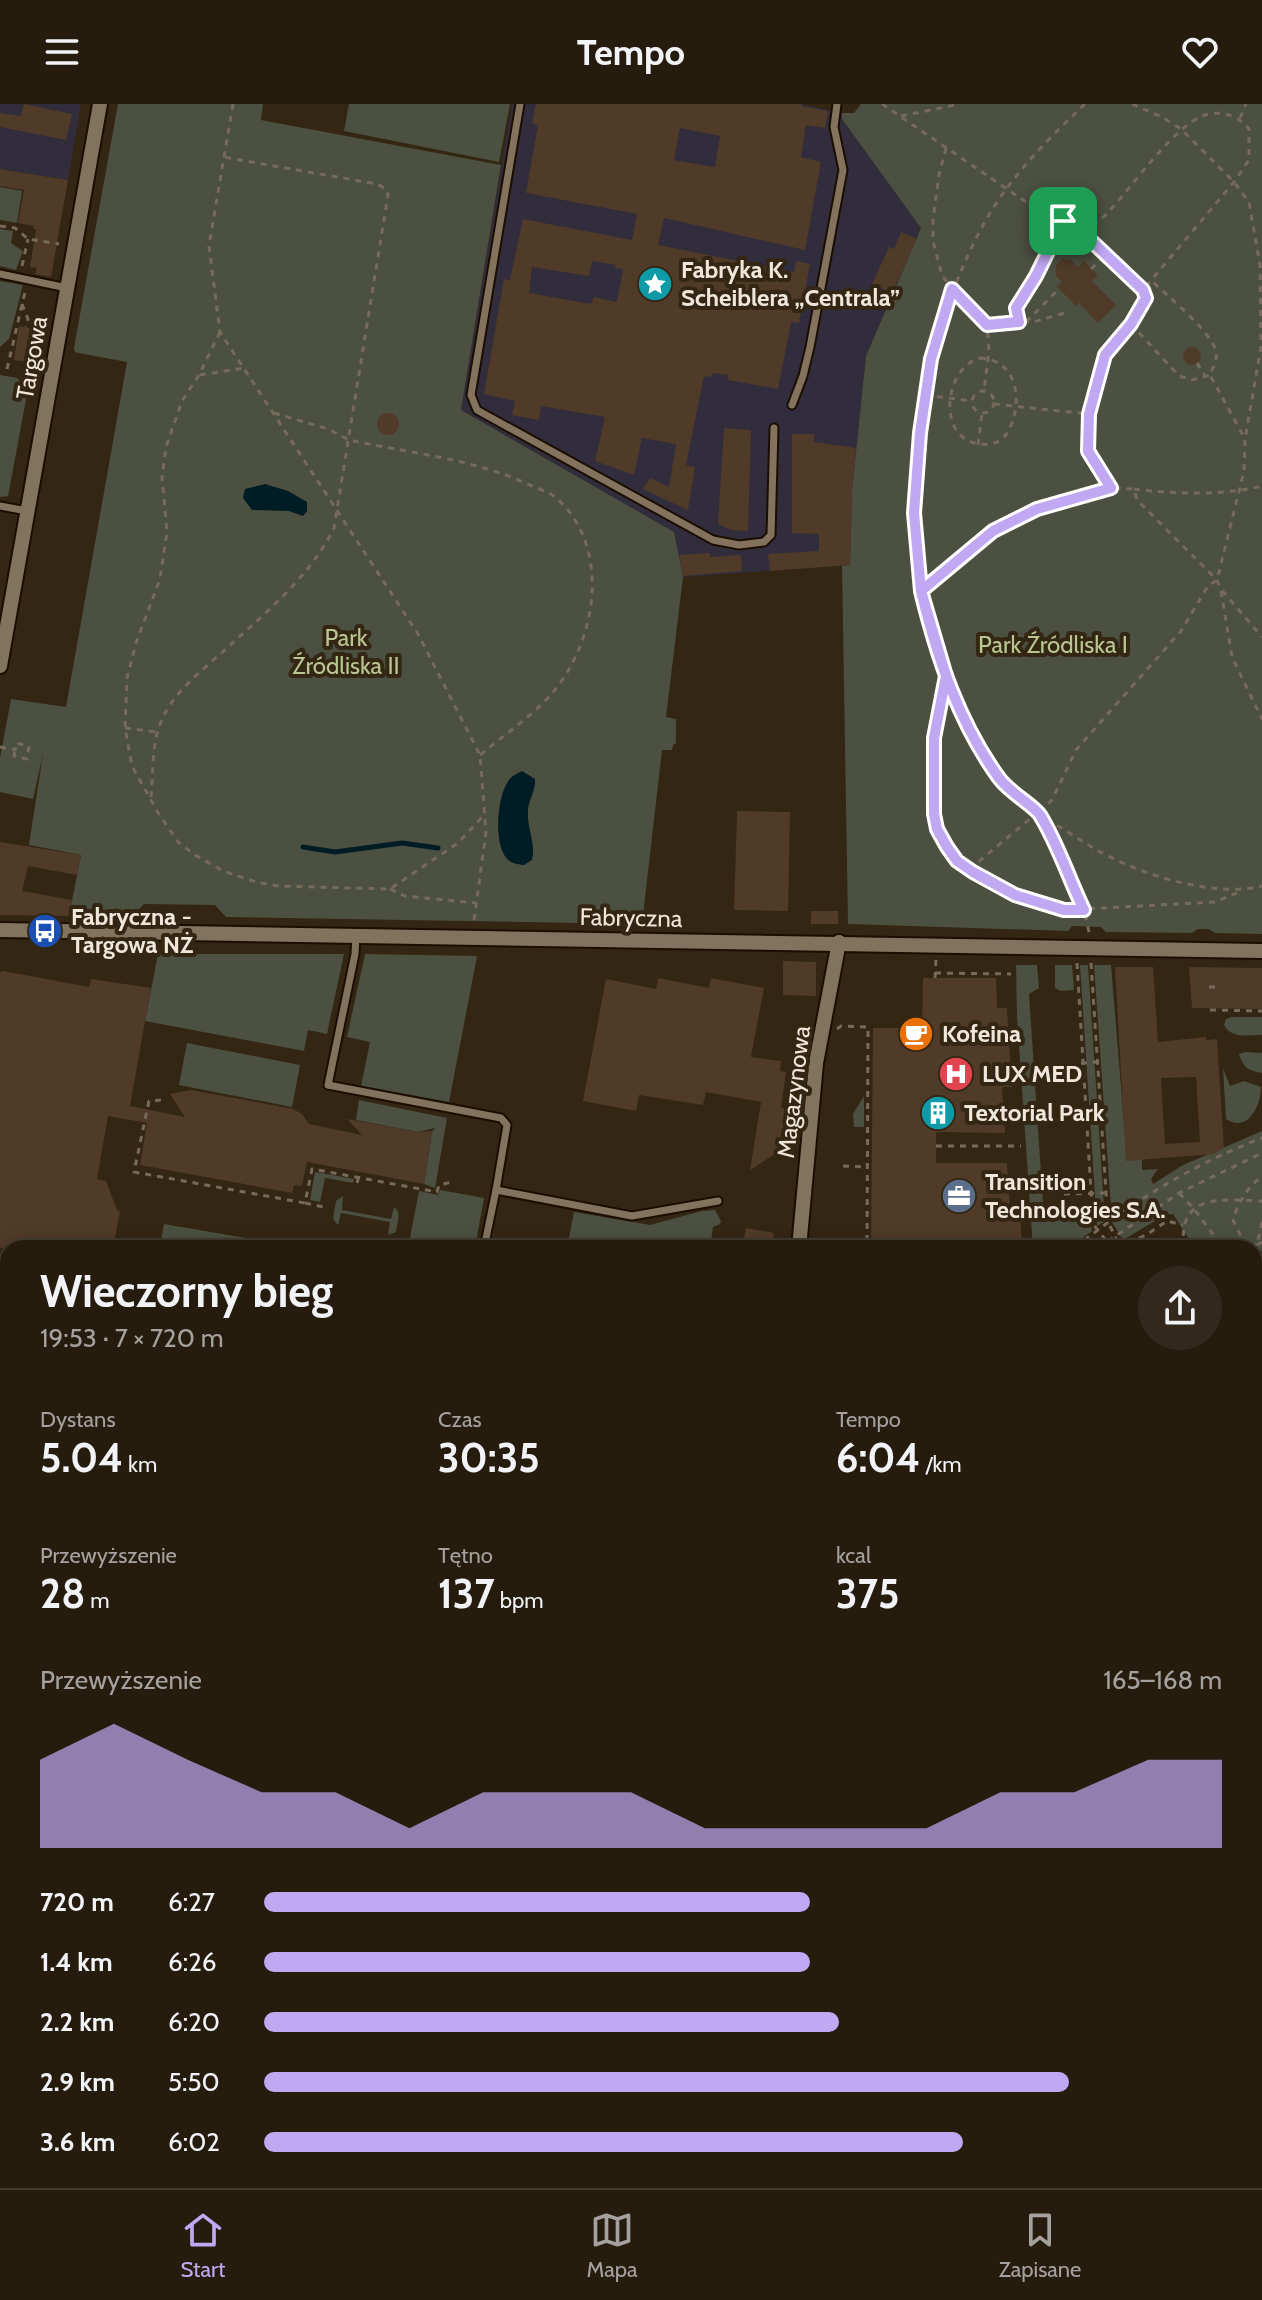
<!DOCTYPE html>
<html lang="pl">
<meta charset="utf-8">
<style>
:root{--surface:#261c0e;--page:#32291c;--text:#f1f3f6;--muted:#a4a19e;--line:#423a2e;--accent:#c1a8f3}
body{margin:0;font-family:Cabin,sans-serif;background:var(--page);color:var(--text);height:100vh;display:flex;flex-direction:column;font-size:30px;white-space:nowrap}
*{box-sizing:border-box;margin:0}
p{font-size:26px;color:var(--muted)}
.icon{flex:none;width:44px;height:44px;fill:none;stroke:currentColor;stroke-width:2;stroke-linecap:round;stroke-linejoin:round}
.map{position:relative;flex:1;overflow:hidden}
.details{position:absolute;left:0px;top:1136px;width:1262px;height:948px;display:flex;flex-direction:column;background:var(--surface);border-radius:24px 24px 0 0;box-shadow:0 4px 20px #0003,0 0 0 2px var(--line)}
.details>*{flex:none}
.pin{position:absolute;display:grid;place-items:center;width:68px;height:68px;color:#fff;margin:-34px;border-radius:16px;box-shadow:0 4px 12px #0006}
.round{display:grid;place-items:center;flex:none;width:84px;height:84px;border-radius:42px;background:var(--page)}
.headline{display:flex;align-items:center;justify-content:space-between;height:136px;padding:0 40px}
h1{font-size:44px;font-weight:800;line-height:60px}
.figures{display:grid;grid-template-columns:repeat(3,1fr);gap:12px;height:136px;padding:8px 40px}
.figures div{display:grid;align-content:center}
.figures b{font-size:40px;font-weight:800}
.figures small{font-size:22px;font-weight:400}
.figures p{font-size:22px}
.chart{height:224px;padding:16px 40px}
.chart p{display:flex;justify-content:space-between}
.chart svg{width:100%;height:144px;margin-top:8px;fill:var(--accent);opacity:.7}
ul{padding:0 40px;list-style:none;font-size:26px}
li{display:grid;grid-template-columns:128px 96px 1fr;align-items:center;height:60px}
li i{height:20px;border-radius:10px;background:var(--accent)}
header{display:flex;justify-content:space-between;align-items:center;height:104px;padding:0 40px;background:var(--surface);font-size:36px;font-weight:800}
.dock{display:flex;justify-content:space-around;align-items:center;height:112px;border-top:2px solid var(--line);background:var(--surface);font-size:22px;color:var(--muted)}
.dock a{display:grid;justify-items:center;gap:4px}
.dock .current{color:var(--accent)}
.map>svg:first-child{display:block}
.commercial{fill:#312d3d}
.green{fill:#4c5040}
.water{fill:#001c25}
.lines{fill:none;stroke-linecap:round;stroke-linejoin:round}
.stream{stroke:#001c25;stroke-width:5}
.building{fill:#503a28;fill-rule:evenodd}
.service-casing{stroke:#1b0e01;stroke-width:11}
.minor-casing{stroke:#1b0e01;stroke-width:18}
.tertiary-casing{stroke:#1b0e01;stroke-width:22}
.path{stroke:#766b5a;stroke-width:3;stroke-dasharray:6 6;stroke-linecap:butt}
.service{stroke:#83735e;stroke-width:7}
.minor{stroke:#83735e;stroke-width:14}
.tertiary{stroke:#83735e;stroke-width:18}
.route-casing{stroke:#fff;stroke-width:16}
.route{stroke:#c1a8f3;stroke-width:10}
.labels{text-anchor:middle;stroke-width:8;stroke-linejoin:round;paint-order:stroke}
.poi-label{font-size:24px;font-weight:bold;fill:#f0e7db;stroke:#332613;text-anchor:start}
.street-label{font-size:24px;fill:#f0e7db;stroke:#332613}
.park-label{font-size:24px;fill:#b9c692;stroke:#332613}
</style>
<header><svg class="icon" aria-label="menu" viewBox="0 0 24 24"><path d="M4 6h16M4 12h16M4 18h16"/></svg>Tempo<svg class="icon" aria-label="heart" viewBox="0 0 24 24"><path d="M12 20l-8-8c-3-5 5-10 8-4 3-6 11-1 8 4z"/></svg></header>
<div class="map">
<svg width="1262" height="2084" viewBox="0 0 1262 2084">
<rect width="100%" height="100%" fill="#332613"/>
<g class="commercial">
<path d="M0,0H81L68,76L0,65Z"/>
<path d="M512,0H801L842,9V15L921,123L866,252L852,386L850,461L683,473L674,428L461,306Z"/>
<path d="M71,2076H178L179,2084H71Z"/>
</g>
<g class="green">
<path d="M118,0H263L261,16L501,61L461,306L674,428L683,473L666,613L676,615V639L673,641L672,646H662L642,820L226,813L215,801L144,800L130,814L69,812L81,751L29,741L43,650L33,695L0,688V654L11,595L66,603L127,258L79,249L75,248L74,244Z"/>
<path d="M349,0H510L499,58L344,27Z"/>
<path d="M861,0H1262V830L1215,829L1208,825H1198L1192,829L1106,828L1101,823L1072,822L1068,827L848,820L842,462L850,461L852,386L866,252L921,124L842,15V9H854Z"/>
<path d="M0,83L22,87L17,119L0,116Z"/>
<path d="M0,125L13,127L11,139L23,147L16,166L0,162Z"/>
<path d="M0,177L23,181L9,235L0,243Z"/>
<path d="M0,271L17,274L28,285L8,392L0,393Z"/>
<path d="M158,850H344L327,930L308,926L304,947L145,917Z"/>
<path d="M365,850L477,852L449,998L361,982L370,938L347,933Z"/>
<path d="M1016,861H1037L1039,884L1029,890L1044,1114L1089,1113L1092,1127L1069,1144H1033L1017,913Z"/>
<path d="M1055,861H1072L1074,886L1061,887L1055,884Z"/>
<path d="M1080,861H1088L1105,1117L1097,1122Z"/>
<path d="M1094,861H1111L1127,1056L1142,1055V1066L1158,1065L1151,1075L1153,1080L1183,1061L1262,1027V1147L1254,1148V1144H1191L1192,1140L1173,1110L1165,1111L1123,1136L1112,1118Z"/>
<path d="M1231,913H1262V931C1248,931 1231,935 1224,921L1226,915Z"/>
<path d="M187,939L300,961L292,1003L179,981Z"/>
<path d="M1245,948L1262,949V969C1248,967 1243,963 1239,950Z"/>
<path d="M1223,964L1230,982L1244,977L1261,983C1261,1002 1248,1029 1226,1015Z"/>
<path d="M864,992V1023H854L853,1010Z"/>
<path d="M359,996L447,1014L435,1084L424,1080L432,1028L435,1024L418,1028L356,1016Z"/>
<path d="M315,1068L354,1075L353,1079L325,1074L320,1098L310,1096Z"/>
<path d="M440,1086L484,1094L475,1144H408L419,1087L438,1091Z"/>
<path d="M343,1092L342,1106L391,1115L394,1103C402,1108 397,1119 396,1128L388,1131L390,1118L341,1109L338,1121L333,1115L336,1097Z"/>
<path d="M715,1106L721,1117L720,1120L713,1123L710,1144H567L574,1108L650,1121L702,1107Z"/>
<path d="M164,1120L258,1136L256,1144H160Z"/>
<path d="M1262,1163V1249H1254V1164Z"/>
<path d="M8,1498V1587L3,1583L0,1587V1542Z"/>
<path d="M0,1764L8,1770V1966L0,1967Z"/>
<path d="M8,2004V2076H71V2084H0V2005Z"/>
<path d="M1254,2066H1262V2084H1215L1214,2076H1254Z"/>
<path d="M184,2076H367L362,2084H184Z"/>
<path d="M641,2076H677V2084H636Z"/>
<path d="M1032,2076H1079L1080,2079L1098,2076H1173L1048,2084H1033Z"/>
</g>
<g class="water">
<path d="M265,380L288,387L307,398V407L303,412L289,407L252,406L243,394L245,385Z"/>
<path d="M522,667L535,675C536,687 528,696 528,708C527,725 536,739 532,756L524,761C521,761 513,759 511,758C492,747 497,695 507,679C510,673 516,670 522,667Z"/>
</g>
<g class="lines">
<path class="stream" d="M303,743L335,748L402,739L438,744"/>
</g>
<g class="building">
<path d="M24,0L72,10L66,36L0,23V9L21,12Z"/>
<path d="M536,0H801V2L828,7L825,24L806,21L801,53L821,58L805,146L664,114L658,141L794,168L796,157L810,160L799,219L791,218L778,285L728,276V271L712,269L711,273L704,272L686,361L695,363L688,406L643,385L650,374L669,383L676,340L642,334L634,371L595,357L605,313L541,302L539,316L512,311L515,297L484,290L504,175L510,176L523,115L632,136L637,110L526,89L538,21L532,20ZM680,24L720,32L715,63L674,56ZM592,157L615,161V164L623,165L617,198L594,193L591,200L529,189L532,163L589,172Z"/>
<path d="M0,65L68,76L51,173L35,170L37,164L30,163L36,125H33L34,122L18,119L24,86L0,82Z"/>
<path d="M901,128L917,135L892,189L872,180L889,143L894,145Z"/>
<path d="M1062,155L1071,156L1078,163L1084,157L1098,171L1092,177L1116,201L1098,219L1079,199L1076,202L1057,183L1062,178L1056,172V162Z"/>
<path d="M19,222L40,226L34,259L14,256Z"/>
<circle cx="1192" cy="252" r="9"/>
<circle cx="388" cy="320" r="11"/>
<path d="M724,324L751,326L748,427L731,426L718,420Z"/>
<path d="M792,330H814V338L856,344L852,386L850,461L770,467L768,450L819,447V430L792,429Z"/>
<path d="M710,449V453L741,451L742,467L683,472L679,451Z"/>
<path d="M737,707L790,708L788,807L734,806Z"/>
<path d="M0,738L81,751L77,771L28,762L22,787L72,796L69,812L0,811Z"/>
<rect x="811" y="807" width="27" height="13"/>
<path d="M783,857L816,858V892L783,891Z"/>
<path d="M1115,863H1153L1158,938L1206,933V936L1217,935L1224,1044L1213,1050L1126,1057ZM1196,973L1200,1038L1165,1040L1161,974Z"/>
<path d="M1189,863L1262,864V905L1192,904Z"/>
<path d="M3,867L89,883L91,875L151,884L130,1002L185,1013L170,990L191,986L293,1005L302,1010L309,1020L362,1031L347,1015L418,1028L432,1027L424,1080L307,1058L302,1082L294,1081L292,1089L140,1061L147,1019L108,1012L97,1075L106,1077L117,1106L120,1107L113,1144H0V868Z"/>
<path d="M658,874L709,884L711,874L764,884L751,953L781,957L780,967L786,968L781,1004L792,1005L786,1043L750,1066L761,998L706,988L703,1001L639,991L636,1007L583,997L606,875L656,885Z"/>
<path d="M923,874H996L997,904H1007L1012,983H1002L1005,1029L936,1028V1059H1007L1010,1107H1020L1022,1144H871L873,924H922Z"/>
<path d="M746,1124L774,1129L772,1144H742Z"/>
</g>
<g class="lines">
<g class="service-casing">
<g id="service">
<path d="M520,0L471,291L477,306L713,436L739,441L764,438L771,431L774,324"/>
<path d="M0,170L67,184"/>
<path d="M792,301L803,272L810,243L843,66L834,23L837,0"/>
<path d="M0,402L27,407"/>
<path d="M356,831L355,850L328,981L501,1014L507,1021L496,1086"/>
<path d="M484,1144L496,1086L632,1112L718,1097"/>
<path d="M0,1340L8,1342"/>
<path d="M0,1749L8,1755"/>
<path d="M1254,1956L1262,1955"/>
<path d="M691,2076V2084"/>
<path d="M811,2076V2084"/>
<path d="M631,2084V2076"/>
</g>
</g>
<g class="minor-casing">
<g id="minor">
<path d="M0,562L100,0"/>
<path d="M0,826L1262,847"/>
<path d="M799,1144L816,959L839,838"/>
<path d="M1254,1342L1262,1341"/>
<path d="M1254,1857L1257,1893"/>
</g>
</g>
<g class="tertiary-casing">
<g id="tertiary">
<path d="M1254,1893L1262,1892"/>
<path d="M0,1986L8,1985"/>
</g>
</g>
<g class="path">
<path d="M233,0L209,142L220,228L418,530L480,651L486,728L474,817"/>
<path d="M882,0L1029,100L1084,130L1143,186L1146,194L1131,220L1179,272L1192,276L1210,271"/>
<path d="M1085,0C1046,37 1006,77 981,125C926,227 900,375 921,489C928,526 942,564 958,598C971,629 986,662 1010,687C1028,706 1056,720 1079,735C1124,766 1208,795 1262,782"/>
<path d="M1132,0L1162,13L1181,25L1234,78L1249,98L1260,161L1261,243L1245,335"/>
<path d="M901,12L960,0"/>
<path d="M1240,14L1246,0"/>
<path d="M946,44L939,71L933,115V137L942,172L987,221L989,247L984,287"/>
<path d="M0,122L15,124L28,135L59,140"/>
<path d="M1084,130C1093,121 1104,114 1112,104C1134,80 1175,21 1205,11C1222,6 1239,12 1249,25V56L1234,78L1143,186"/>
<path d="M22,162L28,135"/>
<path d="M1091,165L1106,151"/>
<path d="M22,200L28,215L26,223"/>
<path d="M1019,218L1016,204L1036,172L1062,118"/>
<path d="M1026,218L1059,185"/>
<path d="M987,221L1037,217L1068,208"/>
<path d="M220,228L199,271L182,297L166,343L162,373L167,428L160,475L136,539L127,574L125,624L132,662L157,707L178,738L195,751L223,767L256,778L278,782L390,785L458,739L484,711"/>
<path d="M980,254C1018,256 1023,297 1009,326C999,347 968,343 957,327C941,304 953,261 980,254Z"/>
<path d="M1197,259L1205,272"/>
<path d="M7,265L25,188"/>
<path d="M200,271L244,264"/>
<circle cx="983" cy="298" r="11"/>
<path d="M925,291L972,297"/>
<path d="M994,300L1089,310L1105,251L1130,221"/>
<path d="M274,309L328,325L349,336C409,349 476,355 532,382C539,385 548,388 554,392C615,443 596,545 546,596C526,616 502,633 480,651"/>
<path d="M1089,310L1088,347L1111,384L1134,385L1137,396L1217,476L1220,484L1262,533"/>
<path d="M978,341L982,309"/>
<path d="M1134,385C1177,390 1220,392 1262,382"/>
<path d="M921,487L993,427L1037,405L1111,384"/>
<path d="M1221,487L1232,553L1262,615"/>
<path d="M946,572L934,634V710L937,725L957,757L996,783L1064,806L1215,798L1239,788"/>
<path d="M125,624L157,628"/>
<path d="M0,643L15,646L16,639L29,642L27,655L14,652L15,646"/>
<path d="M151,693C153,672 152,647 158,626C168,591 202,567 228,543C267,508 310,472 334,424L388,91L386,85L377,80L223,53"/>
<path d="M973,768L977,759L1037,709"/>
<path d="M390,785L405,792L476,799"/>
<path d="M1089,828L1084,806L1038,708L1052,696L1076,646L1181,527L1208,482L1217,476L1244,367L1245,335L1210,271C1213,263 1218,255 1216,247C1209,225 1168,193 1152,177"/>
<path d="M1077,859L1093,1120L1112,1144"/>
<path d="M1091,859L1108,1118L1121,1144"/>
<path d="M935,869L1011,870"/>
<path d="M935,874L936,855"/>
<path d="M1209,883H1217"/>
<path d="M1210,906L1262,907"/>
<path d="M837,925L841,922L868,923L867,1144"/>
<path d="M1057,961L1097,958"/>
<path d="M161,996L149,997L134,1068L305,1099L312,1065L437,1088L439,1081L452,1078"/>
<path d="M936,1042H1021"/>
<path d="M843,1062L867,1063"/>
<path d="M357,1079L360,1068"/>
<path d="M1179,1089L1194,1105L1218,1137L1246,1144"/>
<path d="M1064,1090L1105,1089"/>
<path d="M305,1099L328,1104"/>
<path d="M1262,1118L1257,1141L1262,1138"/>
<path d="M1257,1141L1246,1143L1233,1116C1238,1098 1248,1083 1262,1072"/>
<path d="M1127,1142L1151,1144"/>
<path d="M1075,1144C1131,1098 1194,1060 1262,1034"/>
<path d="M1098,1144L1179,1089L1262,1049"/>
<path d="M1117,1144L1146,1131L1167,1117L1183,1121"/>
<path d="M1184,1144C1177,1088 1222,1096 1262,1097"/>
<path d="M1254,1162L1262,1161"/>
<path d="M1254,1256H1262"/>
<path d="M1254,1283H1262"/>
<path d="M1254,1438L1262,1437"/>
<path d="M1254,1526H1262"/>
<path d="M1254,1615L1262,1614"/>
<path d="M1254,1701H1262"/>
<path d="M1254,1788H1262"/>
<path d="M0,1945L8,1950"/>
<path d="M1209,2076V2084"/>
<path d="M1104,2084L1206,2076"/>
</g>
<use href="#service" class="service"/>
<use href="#minor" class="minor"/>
<use href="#tertiary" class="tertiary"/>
</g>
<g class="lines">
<g class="route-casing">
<path id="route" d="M1063,117L1036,172L1016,204L1019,218L987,221L952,185L931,255L920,329L914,409L921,487L946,572L934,634V710L937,725L947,743L957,757L973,768L1015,791L1064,806H1084C1069,775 1058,740 1040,711C1033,701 1010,689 999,674C959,619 937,553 921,487L993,427L1037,405L1111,384L1088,347L1089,310L1105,251L1131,220L1146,194L1143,186L1084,130L1063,117"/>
</g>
<use href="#route" class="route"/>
</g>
<defs>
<g id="sight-disc" transform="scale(1.8)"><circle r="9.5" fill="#0f9aa8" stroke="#332613"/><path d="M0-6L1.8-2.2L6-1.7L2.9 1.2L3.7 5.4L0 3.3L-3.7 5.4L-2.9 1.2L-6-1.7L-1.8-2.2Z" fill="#fff"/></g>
<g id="bus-disc" transform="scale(1.8)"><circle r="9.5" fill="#1a4fb4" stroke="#332613"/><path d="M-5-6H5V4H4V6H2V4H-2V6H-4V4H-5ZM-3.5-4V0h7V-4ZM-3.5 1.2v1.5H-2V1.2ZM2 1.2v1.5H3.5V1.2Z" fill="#fff"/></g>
<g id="cafe-disc" transform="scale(1.8)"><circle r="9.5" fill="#e8710a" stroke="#332613"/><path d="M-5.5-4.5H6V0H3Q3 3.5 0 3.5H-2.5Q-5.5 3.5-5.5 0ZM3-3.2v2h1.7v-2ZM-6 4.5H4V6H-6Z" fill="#fff"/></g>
<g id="hospital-disc" transform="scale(1.8)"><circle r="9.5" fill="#e0444e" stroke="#332613"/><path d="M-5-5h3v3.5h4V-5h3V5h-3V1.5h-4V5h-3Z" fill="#fff"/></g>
<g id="building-disc" transform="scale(1.8)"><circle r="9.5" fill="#0f9aa8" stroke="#332613"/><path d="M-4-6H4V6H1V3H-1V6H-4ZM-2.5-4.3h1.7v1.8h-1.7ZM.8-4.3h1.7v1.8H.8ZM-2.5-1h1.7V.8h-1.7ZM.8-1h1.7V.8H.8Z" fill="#fff"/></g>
<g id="office-disc" transform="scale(1.8)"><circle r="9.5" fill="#5c6f8a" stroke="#332613"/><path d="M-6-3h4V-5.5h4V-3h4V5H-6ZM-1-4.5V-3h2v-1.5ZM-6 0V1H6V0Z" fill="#fff"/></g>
</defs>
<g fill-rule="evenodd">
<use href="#sight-disc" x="655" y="180"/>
<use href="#bus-disc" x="45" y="827"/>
<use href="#cafe-disc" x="916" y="930"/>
<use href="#hospital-disc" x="956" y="970"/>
<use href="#building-disc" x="938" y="1009"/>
<use href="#office-disc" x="959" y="1092"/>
</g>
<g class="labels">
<g class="poi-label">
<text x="681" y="174">Fabryka K.<tspan x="681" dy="28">Scheiblera „Centrala”</tspan></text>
<text x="71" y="821">Fabryczna -<tspan x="71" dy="28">Targowa NŻ</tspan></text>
<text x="942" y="938">Kofeina</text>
<text x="982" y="978">LUX MED</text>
<text x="964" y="1017">Textorial Park</text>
<text x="985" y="1086">Transition<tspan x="985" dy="28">Technologies S.A.</tspan></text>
</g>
<g class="street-label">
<text transform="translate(32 254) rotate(-80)" y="8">Targowa</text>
<text transform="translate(631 814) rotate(1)" y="8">Fabryczna</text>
<text transform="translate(794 988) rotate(-83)" y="8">Magazynowa</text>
</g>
<g class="park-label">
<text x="346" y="542">Park<tspan x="346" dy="28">Źródliska II</tspan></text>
<text x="1053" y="549">Park Źródliska I</text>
</g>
</g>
</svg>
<div class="pin" style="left:1063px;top:117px;background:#1e9e55"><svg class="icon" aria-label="arrive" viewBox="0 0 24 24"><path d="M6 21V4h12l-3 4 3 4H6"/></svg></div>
<section class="details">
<div class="headline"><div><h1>Wieczorny bieg</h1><p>19:53 · 7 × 720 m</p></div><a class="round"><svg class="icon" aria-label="share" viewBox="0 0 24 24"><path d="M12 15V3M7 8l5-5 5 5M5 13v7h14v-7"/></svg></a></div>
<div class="figures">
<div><p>Dystans</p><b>5.04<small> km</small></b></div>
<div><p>Czas</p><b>30:35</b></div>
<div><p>Tempo</p><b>6:04<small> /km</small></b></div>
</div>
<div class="figures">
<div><p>Przewyższenie</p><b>28<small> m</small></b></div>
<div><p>Tętno</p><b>137<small> bpm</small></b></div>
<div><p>kcal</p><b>375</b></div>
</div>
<div class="chart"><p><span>Przewyższenie</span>165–168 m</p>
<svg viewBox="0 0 160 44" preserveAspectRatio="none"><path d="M0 44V17L10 6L20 17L30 27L40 27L50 38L60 27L70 27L80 27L90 38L100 38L110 38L120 38L130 27L140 27L150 17L160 17V44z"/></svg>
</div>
<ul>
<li><b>720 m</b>6:27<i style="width:57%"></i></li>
<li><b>1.4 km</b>6:26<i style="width:57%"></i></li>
<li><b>2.2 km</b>6:20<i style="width:60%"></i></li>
<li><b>2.9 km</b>5:50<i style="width:84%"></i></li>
<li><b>3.6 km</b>6:02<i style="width:73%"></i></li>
</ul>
</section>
</div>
<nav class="dock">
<a class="current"><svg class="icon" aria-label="home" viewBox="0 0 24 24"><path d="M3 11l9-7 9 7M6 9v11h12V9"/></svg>Start</a>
<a><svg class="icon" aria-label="map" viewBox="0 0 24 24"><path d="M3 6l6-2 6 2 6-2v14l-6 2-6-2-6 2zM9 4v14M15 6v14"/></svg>Mapa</a>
<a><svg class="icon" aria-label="saved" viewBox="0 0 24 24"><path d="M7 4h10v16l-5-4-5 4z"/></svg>Zapisane</a>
</nav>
